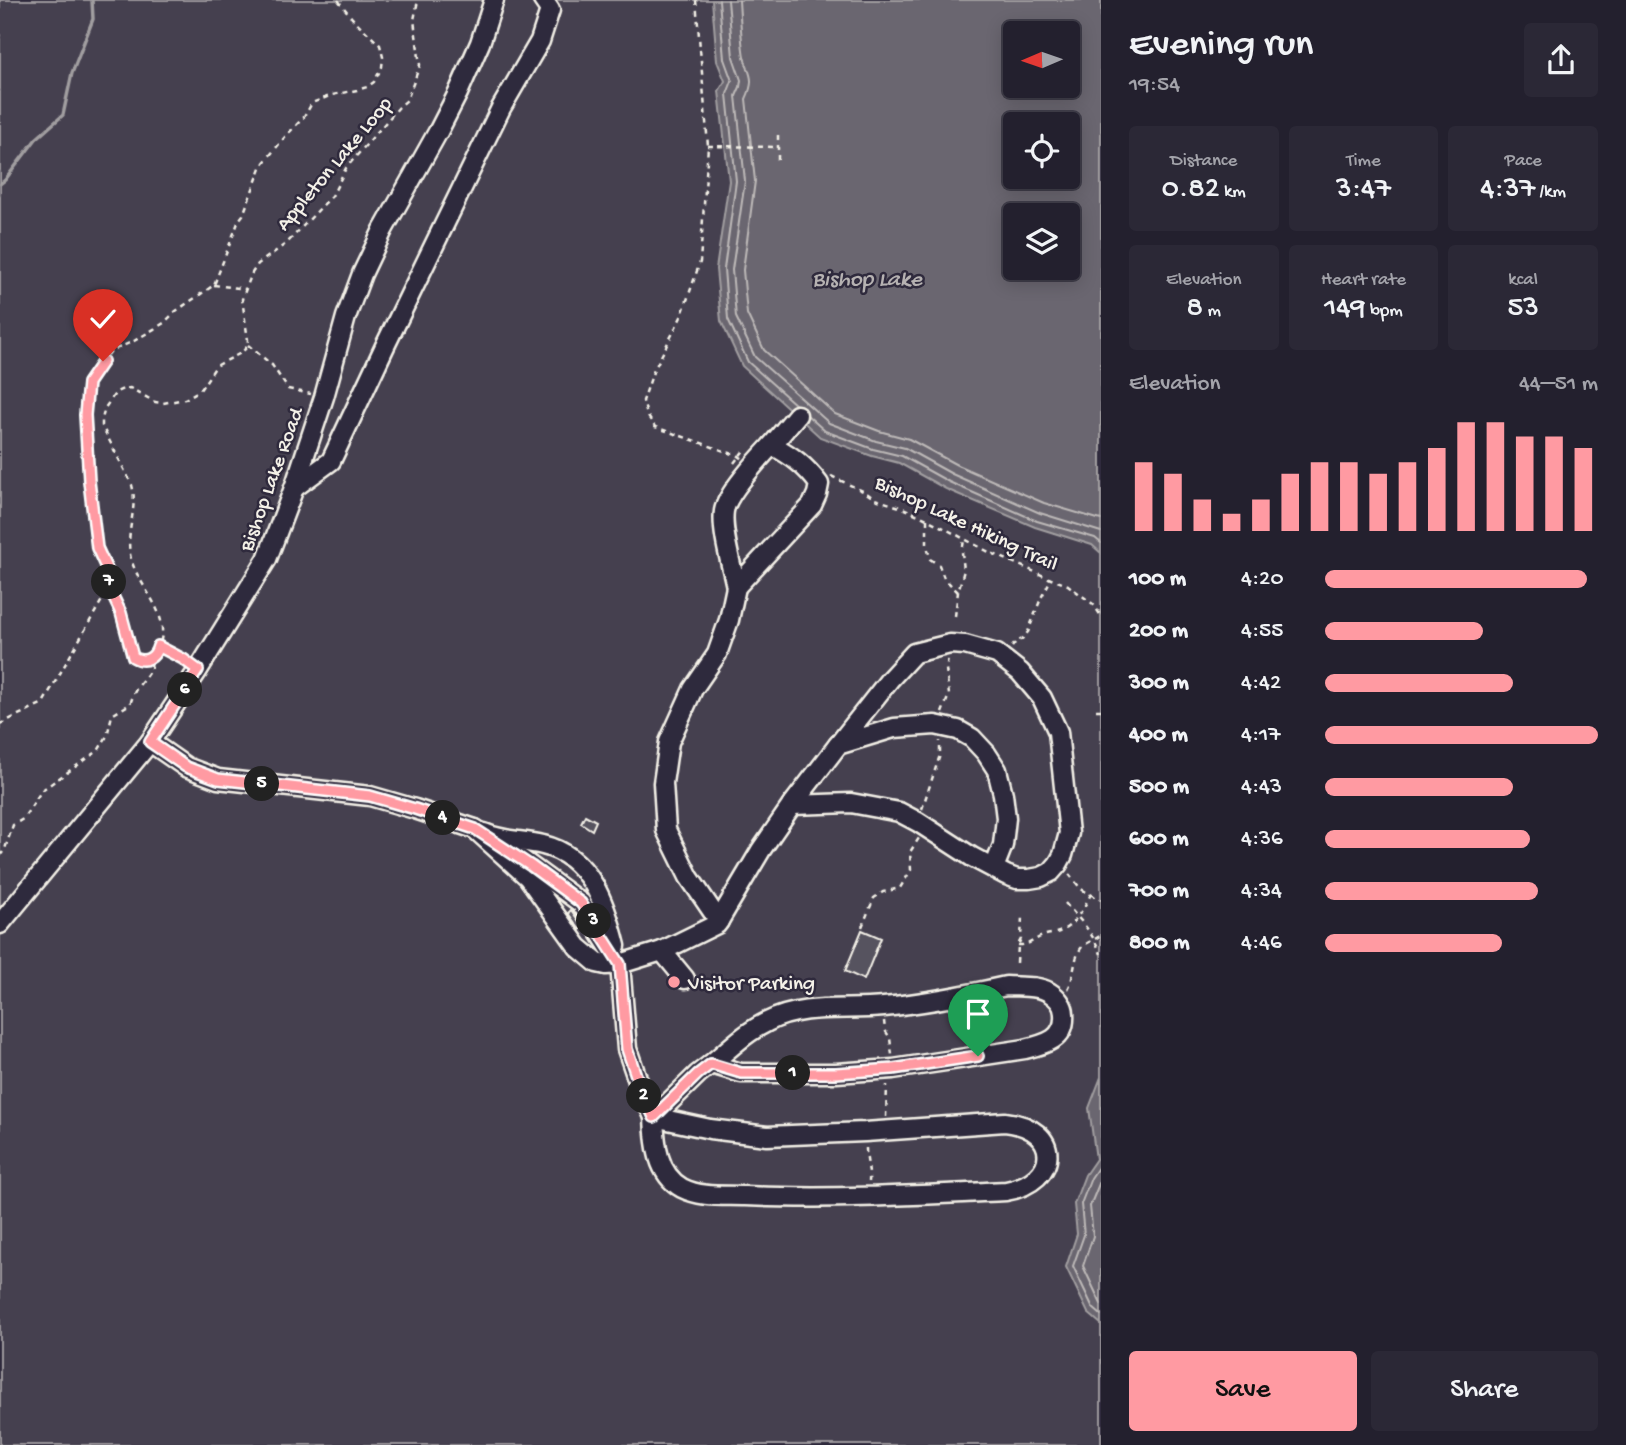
<!DOCTYPE html>
<meta charset="utf-8">
<style>
:root{--surface:#23202e;--page:#2b2836;--text:#f1f3f6;--muted:#a3a3aa;--line:#403e4a;--accent:#ff9aa2}
body{margin:0;font-family:"Gochi Hand",sans-serif;background:var(--page);color:var(--text);height:100vh;display:flex;flex-direction:column;font-size:26px;white-space:nowrap}
*{box-sizing:border-box;margin:0}
p{font-size:23px;color:var(--muted)}
.icon{flex:none;width:38px;height:38px;fill:none;stroke:currentColor;stroke-width:2;stroke-linecap:round;stroke-linejoin:round}
.map{position:relative;flex:1;overflow:hidden}
.sheet{display:flex;flex-direction:column;background:var(--surface);width:525px}
.sheet>*{flex:none}
.needle{width:46px;rotate:268deg}
.controls{position:absolute;left:1003px;top:21px;display:grid;gap:14px}
.controls a{display:grid;place-items:center;width:77px;height:77px;border-radius:7px;background:var(--surface);box-shadow:0 4px 18px #0003,0 0 0 2px var(--line);font-size:35px}
.pin{position:absolute;display:grid;place-items:center;width:60px;height:60px;color:#fff;margin:-72px -30px;border-radius:50% 50% 50% 0;rotate:-45deg;box-shadow:0 0 7px #0007}
.pin .icon{rotate:45deg}
.km{position:absolute;width:35px;height:35px;margin:-18px;border-radius:50%;background:#222;color:#fff;font-size:19px;line-height:35px;text-align:center}
.round{display:grid;place-items:center;flex:none;width:74px;height:74px;border-radius:7px;background:var(--page)}
.overview{display:flex;align-items:center;justify-content:space-between;height:119px;padding:0 28px}
h1{font-size:38px;font-weight:600;line-height:52px}
.stats{display:grid;grid-template-columns:repeat(3,1fr);gap:10px;height:119px;padding:7px 28px}
.stats div{display:grid;align-content:center;border-radius:7px;background:var(--page);text-align:center}
.stats b{font-size:30px;font-weight:600}
.stats small{font-size:19px;font-weight:400}
.stats p{font-size:19px}
.chart{height:196px;padding:14px 28px}
.chart p{display:flex;justify-content:space-between}
.chart svg{width:100%;height:126px;margin-top:7px;stroke:var(--accent);stroke-width:6}
.primary-button{display:flex;gap:14px;margin-top:auto;padding:14px 28px}
.primary-button a{flex:1;height:80px;border-radius:7px;background:var(--accent);color:#111;font-size:28px;font-weight:600;line-height:80px;text-align:center}
.primary-button a+a{background:var(--page);color:var(--text)}
ul{padding:0 28px;list-style:none;font-size:23px}
li{display:grid;grid-template-columns:112px 84px 1fr;align-items:center;height:52px}
li i{height:18px;border-radius:9px;background:var(--accent)}
main{display:flex;flex:1;min-height:0}
.map>svg:first-child{display:block}
.green{fill:#454050;stroke:#9c989c;stroke-width:2;fill-rule:evenodd}
.water{fill:#6a6670;stroke:#a19ea0;stroke-width:2;fill-rule:evenodd}
.lines{fill:none;stroke-linecap:round;stroke-linejoin:round}
.shore{stroke:#bdb9b8;stroke-width:2}
.stream{stroke:#a19ea0;stroke-width:3.5}
.building{fill:#56525f;stroke:#f4f1e8;stroke-width:2}
.minor-casing{stroke:#f4f1e8;stroke-width:23}
.path{stroke:#f4f1e8;stroke-width:2.5;stroke-dasharray:5 5;stroke-linecap:butt}
.minor{stroke:#2f2a3d;stroke-width:18}
.route-casing{stroke:#fff;stroke-width:14}
.route{stroke:#ff9aa2;stroke-width:9}
.poi-dot{fill:#ff9aa2;stroke:#2f2a3d;stroke-width:2.5}
.labels{text-anchor:middle;stroke-width:5;stroke-linejoin:round;paint-order:stroke}
.street-label{font-size:21px;fill:#f4f1e8;stroke:#2f2a3d}
.poi-label{font-size:21px;fill:#f4f1e8;stroke:#2f2a3d;text-anchor:start}
.water-label{font-size:23px;font-style:italic;fill:#b6b2b2;stroke:#2f2a3d}
</style>
<main>
<div class="map">
<svg width="1101" height="1445" viewBox="0 0 1101 1445">
<rect width="100%" height="100%" fill="#2f2a3d"/>
<filter id="ink" filterUnits="userSpaceOnUse"><feTurbulence type="fractalNoise" baseFrequency=".0143" numOctaves="2"/><feDisplacementMap in="SourceGraphic" scale="14" xChannelSelector="R" yChannelSelector="G"/><feConvolveMatrix kernelMatrix="1 2 1 2 8 2 1 2 1" color-interpolation-filters="sRGB"/></filter>
<g filter="url(#ink)">
<path class="green" d="M0,0H1101V1445H0ZM1015,33H1068V86H1015ZM1015,124H1068V177H1015ZM1015,215H1068V268H1015Z"/>
<g class="water">
<path d="M712,0H1101V553L1092,545L1035,527L946,489L899,463L872,456L820,437L742,366L721,321L716,269L729,181L719,91L725,81L717,61ZM1015,33H1068V86H1015ZM1015,124H1068V177H1015ZM1015,215H1068V268H1015Z"/>
<path d="M1101,1077V1324L1088,1313L1066,1267L1077,1234L1074,1204L1085,1175L1096,1159L1089,1108Z"/>
</g>
<g class="lines">
<g class="shore">
<path d="M719,0L724,59L732,81L727,94L736,181L724,269L728,319L748,362L796,405"/>
<path d="M728,0L733,57L741,80L740,87L736,96L745,181L732,270L736,317L755,357L829,423L876,441L905,448L952,474L1040,513L1101,532"/>
<path d="M739,0C740,17 741,34 743,50C745,72 758,74 746,99L755,181L743,270L747,314L764,350L835,414L879,431L909,439L957,465L1044,503L1101,520"/>
<path d="M807,415L825,431L873,449L902,456L949,482L1037,521L1095,538L1101,543"/>
<path d="M1101,1163L1091,1178L1081,1204L1084,1235L1073,1266L1093,1308L1101,1315"/>
<path d="M1101,1179L1090,1206L1093,1236L1083,1266L1101,1304"/>
</g>
<path class="stream" d="M0,184L5,180L36,139L63,115L72,73L93,19L92,0"/>
</g>
<g class="building">
<path d="M585,815L596,821L592,830L581,823Z"/>
<path d="M571,910L583,927L580,930L568,913Z"/>
<path d="M862,930L881,938L864,980L845,971Z"/>
</g>
<g class="lines">
<g class="minor-casing">
<g id="minor">
<path d="M772,445C792,456 805,465 819,484L817,494L812,505L736,587C732,567 721,531 724,511C727,493 759,459 772,445Z"/>
<path d="M772,445L797,415"/>
<path d="M294,488L331,461L385,346L501,108L540,41L550,10L543,0"/>
<path d="M150,742L186,767L218,779L370,796L415,809L475,829L483,834"/>
<path d="M792,805L851,803L899,812L918,822L972,857L1006,875L1017,879H1029L1041,877L1051,872L1058,864L1063,855L1069,833L1058,732L1042,698L1020,672L997,654L965,645L950,644L914,653L890,679L838,745"/>
<path d="M475,829L528,877L578,947L597,963L606,965L620,964L662,951L717,924L761,850L792,805L838,745L894,728L935,725L958,730L972,738L986,753L997,770L1003,794L1006,818L1003,845L994,868"/>
<path d="M484,833C503,842 524,840 543,845C590,856 606,905 616,946"/>
<path d="M521,859L581,903L620,964L627,1049L640,1087L654,1117L698,1074L711,1064"/>
<path d="M719,921L689,877L666,830L663,783L669,742L693,689L717,654L729,620L736,587"/>
<path d="M0,924L150,742L198,670L267,559L294,488L324,397L346,317L362,274L383,230L439,130L458,93L480,43L494,0"/>
<path d="M662,951L685,979"/>
<path d="M1006,986C1020,987 1037,985 1049,992C1057,997 1064,1005 1064,1014C1066,1039 1046,1044 1025,1049L893,1069L836,1073H741L711,1064C729,1049 746,1032 767,1022C803,1003 845,1011 884,1007C925,1003 966,995 1006,986Z"/>
<path d="M654,1117L710,1129L767,1136L865,1132L1005,1122C1062,1128 1061,1181 1006,1191C920,1195 832,1200 745,1196C724,1195 702,1198 682,1188C657,1174 655,1143 654,1117Z"/>
</g>
</g>
<g class="path">
<path d="M338,0L352,18L380,45L383,57L382,67L374,82L367,87L357,90L332,95L312,103L304,117L285,137L262,165L243,215L239,220L214,285L176,311L164,323L134,341L111,351L87,383L85,415L86,442L97,548L108,572L109,588L121,613L133,657C140,661 146,662 153,657C157,654 158,647 160,643C171,610 135,585 130,554C126,530 138,508 132,485L102,426V419L105,408L116,392L123,389L130,388L155,402L163,403L185,399L200,390L216,366L241,353L246,348L248,340L242,299L252,273L258,264L287,243L325,203L332,196L346,168L399,107L407,100L420,65L414,20L418,0"/>
<path d="M696,0L708,146L700,262L682,315L653,372L643,401L647,415L655,427L739,456L743,459"/>
<path d="M708,146L778,147"/>
<path d="M778,160V133"/>
<path d="M214,285L246,289"/>
<path d="M248,345L272,365L288,389L311,394"/>
<path d="M734,463L745,449"/>
<path d="M831,476L865,492L875,499L903,508L927,519L987,551L1051,579L1068,585L1093,604L1101,616"/>
<path d="M927,519V545L930,559L939,565L944,578L958,592"/>
<path d="M955,616L958,592L964,570L962,552L964,540"/>
<path d="M158,646L186,661"/>
<path d="M1012,647L1015,643L1022,639L1028,632L1041,598L1051,579"/>
<path d="M1096,710H1101"/>
<path d="M942,713L949,695L946,669L948,659"/>
<path d="M0,724L43,703L109,588"/>
<path d="M922,809L940,755V741"/>
<path d="M0,856L5,849L13,825L23,819L42,790L98,751L107,736L112,715L130,704L135,691L151,669L152,658"/>
<path d="M1069,874L1081,889L1101,900"/>
<path d="M1065,903C1081,921 1091,930 1101,954"/>
<path d="M862,927L874,898L883,892L900,888L911,870L910,852L919,838"/>
<path d="M1018,945C1029,946 1034,939 1043,936C1048,934 1054,934 1059,932C1075,925 1083,909 1091,894"/>
<path d="M1017,963L1018,945L1021,939L1022,916"/>
<path d="M1068,989C1075,977 1073,957 1082,947C1087,942 1095,940 1101,935"/>
<path d="M884,1021L885,1030L890,1038L892,1055"/>
<path d="M886,1117L887,1085"/>
<path d="M866,1148C866,1160 870,1170 869,1182"/>
</g>
<use href="#minor" class="minor"/>
</g>
</g>
<g class="lines" filter="url(#ink)">
<g class="route-casing">
<path id="route" d="M103,361L88,383L85,415L89,481L97,548L108,572L109,588L121,613L133,657C145,664 155,658 158,646L183,659L198,670L150,742L186,767L218,779L370,796L415,809L475,829L531,866L581,903L620,964L627,1049L640,1087L654,1117L698,1074L711,1064L741,1073H836L893,1069L978,1056"/>
</g>
<use href="#route" class="route"/>
</g>
<circle class="poi-dot" cx="674" cy="982" r="7"/>
<g class="labels">
<g class="street-label">
<text transform="translate(333 163) rotate(-50)" y="7">Appleton Lake Loop</text>
<text transform="translate(270 479) rotate(-70)" y="7">Bishop Lake Road</text>
<text transform="translate(967 522) rotate(25)" y="7">Bishop Lake Hiking Trail</text>
</g>
<g class="poi-label">
<text x="688" y="989">Visitor Parking</text>
</g>
<g class="water-label">
<text x="867" y="285">Bishop Lake</text>
</g>
</g>
</svg>
<div class="controls">
<a><svg class="needle" viewBox="-14 -14 28 28"><path d="M0-13l5 13h-10z" fill="#e53935"/><path d="M0 13l5-13h-10z" fill="#a3a3aa"/></svg></a>
<a><svg class="icon" aria-label="locate" viewBox="0 0 24 24"><circle cx="12" cy="12" r="6"/><path d="M12 2v4M12 18v4M2 12h4M18 12h4"/></svg></a>
<a><svg class="icon" aria-label="layers" viewBox="0 0 24 24"><path d="M12 4l9 5-9 5-9-5zM3 14l9 5 9-5"/></svg></a>
</div>
<div class="pin" style="left:978px;top:1056px;background:#1e9e55"><svg class="icon" aria-label="arrive" viewBox="0 0 24 24"><path d="M6 21V4h12l-3 4 3 4H6"/></svg></div>
<div class="pin" style="left:103px;top:361px;background:#d93025"><svg class="icon" aria-label="check" viewBox="0 0 24 24"><path d="M5 12l5 5 9-10"/></svg></div>
<b class="km" style="left:793px;top:1073px">1</b>
<b class="km" style="left:644px;top:1096px">2</b>
<b class="km" style="left:594px;top:921px">3</b>
<b class="km" style="left:443px;top:818px">4</b>
<b class="km" style="left:262px;top:784px">5</b>
<b class="km" style="left:185px;top:690px">6</b>
<b class="km" style="left:109px;top:582px">7</b>
</div>
<section class="sheet">
<div class="overview"><div><h1>Evening run</h1><p>19:54</p></div><a class="round"><svg class="icon" aria-label="share" viewBox="0 0 24 24"><path d="M12 15V3M7 8l5-5 5 5M5 13v7h14v-7"/></svg></a></div>
<div class="stats">
<div><p>Distance</p><b>0.82<small> km</small></b></div>
<div><p>Time</p><b>3:47</b></div>
<div><p>Pace</p><b>4:37<small> /km</small></b></div>
</div>
<div class="stats">
<div><p>Elevation</p><b>8<small> m</small></b></div>
<div><p>Heart rate</p><b>149<small> bpm</small></b></div>
<div><p>kcal</p><b>53</b></div>
</div>
<div class="chart"><p><span>Elevation</span>44–51 m</p>
<svg viewBox="0 0 160 44" preserveAspectRatio="none"><path d="M5 44V20M15 44V24M25 44V33M35 44V38M45 44V33M55 44V24M65 44V20M75 44V20M85 44V24M95 44V20M105 44V15M115 44V6M125 44V6M135 44V11M145 44V11M155 44V15"/></svg>
</div>
<ul>
<li><b>100 m</b>4:20<i style="width:96%"></i></li>
<li><b>200 m</b>4:55<i style="width:58%"></i></li>
<li><b>300 m</b>4:42<i style="width:69%"></i></li>
<li><b>400 m</b>4:17<i style="width:100%"></i></li>
<li><b>500 m</b>4:43<i style="width:69%"></i></li>
<li><b>600 m</b>4:36<i style="width:75%"></i></li>
<li><b>700 m</b>4:34<i style="width:78%"></i></li>
<li><b>800 m</b>4:46<i style="width:65%"></i></li>
</ul>
<div class="primary-button"><a>Save</a><a>Share</a></div>
</section>
</main>
